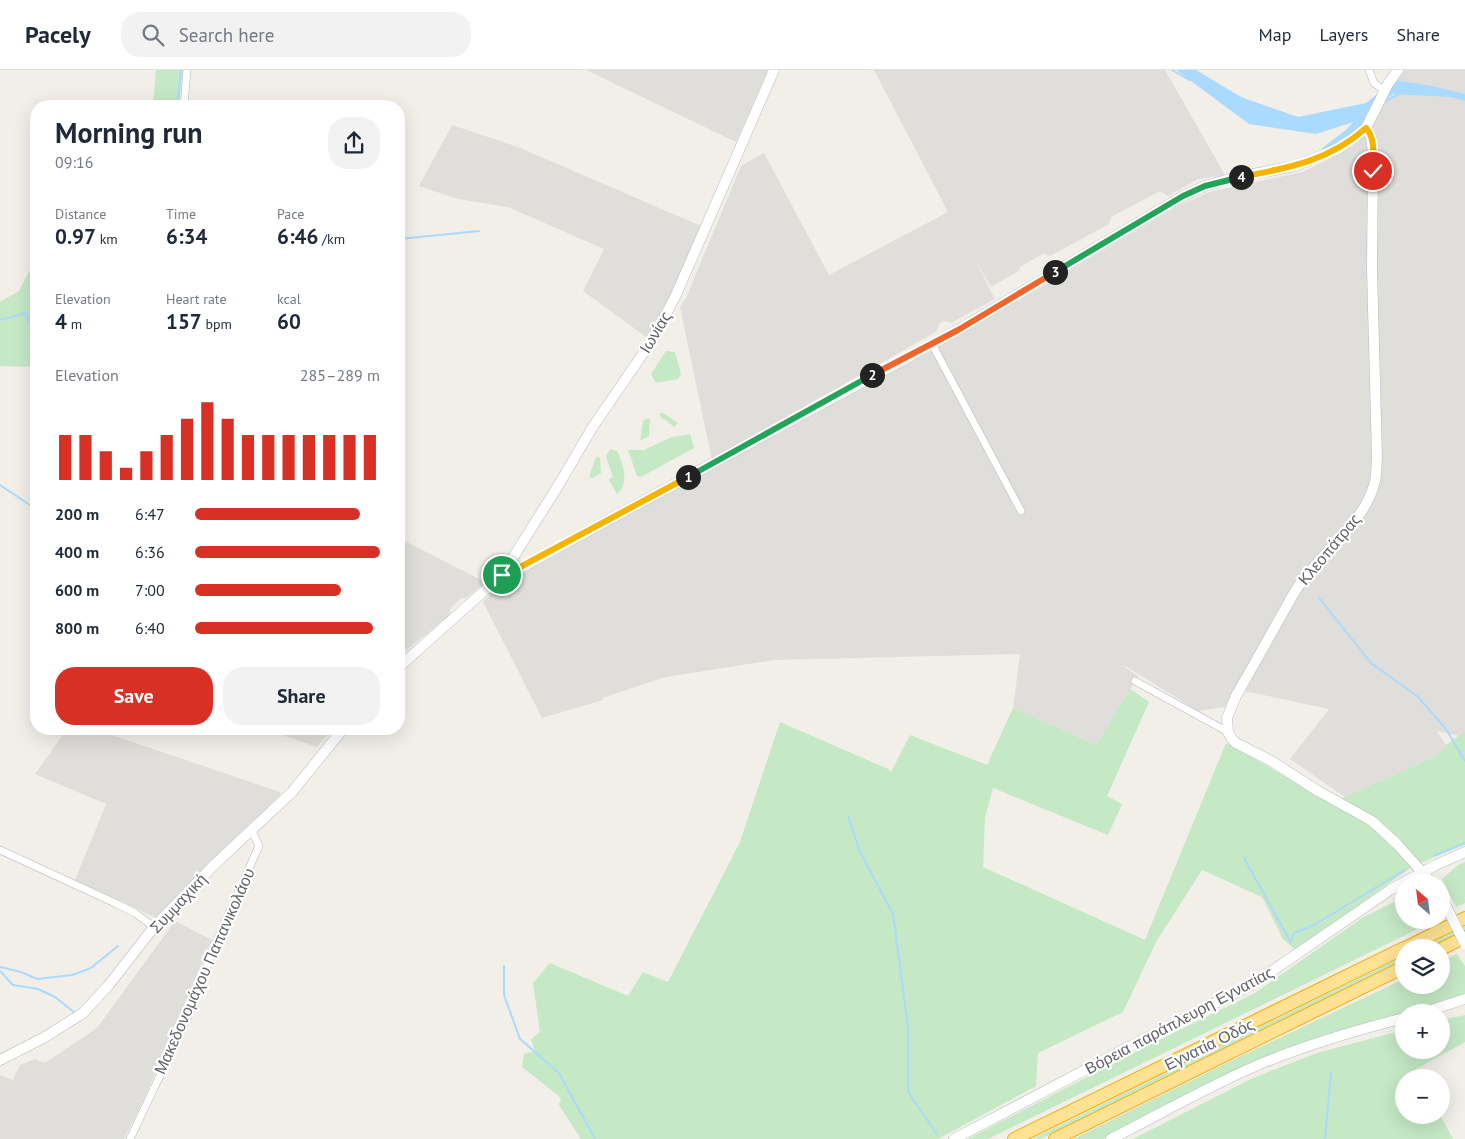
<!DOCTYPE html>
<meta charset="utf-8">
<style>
:root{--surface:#fff;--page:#f2f2f3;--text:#1f2937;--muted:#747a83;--line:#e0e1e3;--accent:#d93025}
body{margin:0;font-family:"PT Sans",sans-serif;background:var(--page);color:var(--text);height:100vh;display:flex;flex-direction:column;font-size:19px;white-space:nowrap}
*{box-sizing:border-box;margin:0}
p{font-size:16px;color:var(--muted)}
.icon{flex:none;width:28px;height:28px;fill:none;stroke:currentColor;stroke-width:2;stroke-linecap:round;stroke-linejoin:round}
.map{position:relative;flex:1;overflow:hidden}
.panel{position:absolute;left:30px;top:30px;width:375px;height:635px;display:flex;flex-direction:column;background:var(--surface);border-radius:20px;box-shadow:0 5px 20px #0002}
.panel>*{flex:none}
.needle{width:32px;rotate:332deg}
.controls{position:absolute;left:1395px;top:804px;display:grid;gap:10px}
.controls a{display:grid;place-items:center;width:55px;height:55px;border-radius:50%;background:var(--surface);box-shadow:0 5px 20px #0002;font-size:25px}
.pin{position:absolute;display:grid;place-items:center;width:42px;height:42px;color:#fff;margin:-21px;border:2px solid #fff;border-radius:50%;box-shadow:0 1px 5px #0007}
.km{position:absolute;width:25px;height:25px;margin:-12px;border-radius:50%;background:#222;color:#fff;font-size:14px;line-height:25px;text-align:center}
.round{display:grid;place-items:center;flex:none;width:52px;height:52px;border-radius:20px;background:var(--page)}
.headline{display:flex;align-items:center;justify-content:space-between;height:85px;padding:0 25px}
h1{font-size:28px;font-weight:800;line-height:38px}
.stats{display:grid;grid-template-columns:repeat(3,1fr);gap:8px;height:85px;padding:5px 25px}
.stats div{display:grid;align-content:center}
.stats b{font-size:21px;font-weight:800}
.stats small{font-size:14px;font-weight:400}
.stats p{font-size:14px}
.chart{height:140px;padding:10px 25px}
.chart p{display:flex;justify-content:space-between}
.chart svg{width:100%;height:90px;margin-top:5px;stroke:var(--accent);stroke-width:6}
.button{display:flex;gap:10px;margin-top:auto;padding:10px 25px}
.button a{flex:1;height:58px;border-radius:20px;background:var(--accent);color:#fff;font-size:20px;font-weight:800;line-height:58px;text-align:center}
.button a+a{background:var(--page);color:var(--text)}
ul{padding:0 25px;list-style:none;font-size:16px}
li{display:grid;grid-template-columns:80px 60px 1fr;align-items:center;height:38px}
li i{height:12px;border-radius:6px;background:var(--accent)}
header{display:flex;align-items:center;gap:30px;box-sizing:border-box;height:70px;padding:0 25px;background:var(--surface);border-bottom:1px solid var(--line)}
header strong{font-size:24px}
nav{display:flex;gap:28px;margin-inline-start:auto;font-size:18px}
.search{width:350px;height:45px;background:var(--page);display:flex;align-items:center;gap:12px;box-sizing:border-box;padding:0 18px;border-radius:20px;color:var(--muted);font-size:19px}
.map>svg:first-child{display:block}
.industrial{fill:#e0deda}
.green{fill:#c5e8c5}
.water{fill:#aadaff}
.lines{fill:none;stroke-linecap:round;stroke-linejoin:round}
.stream{stroke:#aadaff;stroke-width:2}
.street-casing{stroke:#b5b8bc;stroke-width:8}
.secondary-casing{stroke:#b6babf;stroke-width:11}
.highway-casing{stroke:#f9ab00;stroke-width:14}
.street{stroke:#fff;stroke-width:7}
.secondary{stroke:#fff;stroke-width:10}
.highway{stroke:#fde293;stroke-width:12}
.secondary-bridge-casing{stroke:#b6babf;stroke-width:11;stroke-linecap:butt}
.secondary-bridge{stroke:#fff;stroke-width:10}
.split-1-casing{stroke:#fff;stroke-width:10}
.split-2-casing{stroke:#fff;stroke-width:10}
.split-3-casing{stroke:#fff;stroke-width:10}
.split-4-casing{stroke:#fff;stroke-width:10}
.split-5-casing{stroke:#fff;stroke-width:10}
.split-1{stroke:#f5b400;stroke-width:6}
.split-2{stroke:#22a559;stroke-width:6}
.split-3{stroke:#f0652b;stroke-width:6}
.split-4{stroke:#22a559;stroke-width:6}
.split-5{stroke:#f5b400;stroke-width:6}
.labels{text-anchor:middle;stroke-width:4.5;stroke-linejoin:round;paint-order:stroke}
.street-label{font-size:16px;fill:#5f6368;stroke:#fff}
</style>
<header>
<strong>Pacely</strong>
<div class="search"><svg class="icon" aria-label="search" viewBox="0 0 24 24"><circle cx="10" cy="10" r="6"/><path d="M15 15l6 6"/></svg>Search here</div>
<nav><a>Map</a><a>Layers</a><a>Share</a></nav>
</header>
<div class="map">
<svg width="1465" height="1069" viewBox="0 0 1465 1069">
<rect width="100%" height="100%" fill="#f1efe8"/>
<g class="industrial">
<path d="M586,0H768L736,72Z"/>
<path d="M874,0H1165L1225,105L1198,109L1168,126L1160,121L1111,147L1109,154L1050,186L1044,183L1020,197L1019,201L991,217L974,188L995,229L951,253L944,251L939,254L937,261L712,390L680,237L686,228L741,96L764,83L829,205L948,142Z"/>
<path d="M1403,0H1465V667L1437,661L1446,675L1438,685L1345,727L1290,689L1329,639L1235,619L1225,637L1198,641L1127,597L1123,596L1138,606L1096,675L1013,638L1020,584L774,590L666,607L602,628L603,630L542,648L483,532L504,510L973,258L1180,135L1209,122L1303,102L1353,77L1371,60L1392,15Z"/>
<path d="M452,55L518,77L701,156L677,214L649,269L583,221L604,179L508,137L458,129L419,116Z"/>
<path d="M399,468L481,510V516L466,528H461L450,539L449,546L410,577L399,585Z"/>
<path d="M67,659H94L280,722V725L156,848L75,810L106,734L35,704Z"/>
<path d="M265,659H332L317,677Z"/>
<path d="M175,851L212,870L142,1034L124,1069H0V1005L13,1010L20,995L35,989L45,993L97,958Z"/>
</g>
<g class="green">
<path d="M156,0H183L179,36H153Z"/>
<path d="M36,155V297L0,296V232L19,221L33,194Z"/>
<path d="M666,281L675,282L681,304L678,309L656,313L651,304Z"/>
<path d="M660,343H663L678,353L674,357L667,351L660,347Z"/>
<path d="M648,348L650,349L649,366L640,371L643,351Z"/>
<path d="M690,364L694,378L641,407L637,406L628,380H644L672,367Z"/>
<path d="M610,379L617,381C623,393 630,414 617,424L609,410L613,407L606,386Z"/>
<path d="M596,387L600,388L601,403L592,408L589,407Z"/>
<path d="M1130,619L1149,632L1107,726L1122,734L1108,765L993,718L985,747L983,797L1145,870L1226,673L1334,734L1345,727L1438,685L1446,675L1465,661V775L1450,780L1410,798L1296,880L1283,869L1262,827L1202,800L1156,872L1123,942L1038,983L1036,1016L938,1069H581L559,1035L561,1028L522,997L524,984L535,981L531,969L540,962L533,913L550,893L628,926L643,902L668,912L740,772L780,652L888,699L891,702L910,665L987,695L1013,638L1096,675Z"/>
<path d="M1465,792V833L1456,837L1442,809L1458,795Z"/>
<path d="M1404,827V850H1436L988,1069H968L1141,979L1255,923L1362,848Z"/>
<path d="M1465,856V860L1430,877L1421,878Z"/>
<path d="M1457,884L1465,896V923L1415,942H1404V946L1220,1010L1103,1069H1073L1235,989L1404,909V915H1441V891Z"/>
<path d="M1404,886V890L1041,1069H1032Z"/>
<path d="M1465,945V972L1416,999L1420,1007L1404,1008V1045H1440L1453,1069H1133L1253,1008L1291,993L1320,982L1404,960V980H1441V950Z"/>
</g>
<path class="water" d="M1176,0H1196L1241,27L1298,47L1366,33L1395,10L1432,16L1465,24V31L1451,27L1393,24L1367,42C1364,62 1341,72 1325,81L1321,79L1347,59L1353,52L1316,64L1249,54Z"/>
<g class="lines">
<g class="stream">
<path d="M1172,0L1189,10"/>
<path d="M1384,32L1399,24"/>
<path d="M177,36L181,0"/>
<path d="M399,169L479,161"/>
<path d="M0,250L26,243L28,251L36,257"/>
<path d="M28,251L36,233"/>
<path d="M0,415L36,439"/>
<path d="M1319,528L1371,593L1417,626L1446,659L1465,691"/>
<path d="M848,746L860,782L893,844L908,957V1022L937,1064"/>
<path d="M1434,786L1465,773"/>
<path d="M1244,788L1290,871"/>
<path d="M1290,872L1294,863L1314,855L1405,800"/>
<path d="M504,896V925L520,969L559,1003L595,1069"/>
<path d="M0,897L21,902L37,909L72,905L91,898L118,876"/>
<path d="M0,901L13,915L38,919L55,927L75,943"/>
<path d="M1325,1069L1331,1003"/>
</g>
<g class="street-casing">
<g id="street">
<path d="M1369,0L1374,13L1385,21"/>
<path d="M184,36L187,0"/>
<path d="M932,274L1021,441"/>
<path d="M1135,611L1228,662"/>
<path d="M0,780L115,833L135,843L154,857"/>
<path d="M130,1069L192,938L214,877L259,776L252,761"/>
</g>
</g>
<g class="secondary-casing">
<g id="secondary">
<path d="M1366,58L1371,67L1373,83L1372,199L1377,388C1376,397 1377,406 1374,415C1362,457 1316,486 1294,523L1236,626L1227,648L1228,662L1232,669L1236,673L1273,692L1318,721L1372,751L1397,774L1431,812"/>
<path d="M502,505L558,416L592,358L653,269L676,225L774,0"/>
<path d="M399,597L502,505L522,497L958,260L1183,126L1205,116L1233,108L1295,96L1338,79L1349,72L1366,58L1388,14L1398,0"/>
<path d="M1441,828L1447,838"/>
<path d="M1425,942L1465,929"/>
<path d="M0,990L45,967L83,943L108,916L154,857L213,796L292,722L343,659"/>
<path d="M954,1069L1140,971L1253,914L1390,820L1436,795L1465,782"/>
<path d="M1111,1069C1162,1043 1212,1014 1265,992C1310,974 1357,960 1404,948"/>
</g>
</g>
<g class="highway-casing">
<g id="highway">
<path d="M1405,878L1465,848"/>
<path d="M1441,879L1465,867"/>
<path d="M1014,1069L1404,878"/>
<path d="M1055,1069L1404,897"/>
</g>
</g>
<use href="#street" class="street"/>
<use href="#secondary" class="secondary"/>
<use href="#highway" class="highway"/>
<g class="secondary-bridge-casing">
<path id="secondary-bridge" d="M1447,838L1465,874"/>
</g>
<use href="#secondary-bridge" class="secondary-bridge"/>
</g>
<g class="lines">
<g class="split-1-casing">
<path id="split-1" d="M502,505L522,496L688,407"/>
</g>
<g class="split-2-casing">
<path id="split-2" d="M688,407L872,305"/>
</g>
<g class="split-3-casing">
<path id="split-3" d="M872,305L958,260L1055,202"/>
</g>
<g class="split-4-casing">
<path id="split-4" d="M1055,202L1183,126L1205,116L1241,107"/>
</g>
<g class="split-5-casing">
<path id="split-5" d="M1241,107C1288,98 1329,91 1366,58C1376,69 1373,87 1373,101"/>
</g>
<use href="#split-1" class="split-1"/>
<use href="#split-2" class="split-2"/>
<use href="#split-3" class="split-3"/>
<use href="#split-4" class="split-4"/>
<use href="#split-5" class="split-5"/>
</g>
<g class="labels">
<g class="street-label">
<text transform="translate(655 262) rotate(-59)" y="6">Ιωνίας</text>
<text transform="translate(1329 479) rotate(-50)" y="6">Κλεοπάτρας</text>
<text transform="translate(178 833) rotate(-47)" y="6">Συμμαχική</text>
<text transform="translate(204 901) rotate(-66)" y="6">Μακεδονομάχου Παπανικολάου</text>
<text transform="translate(1179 950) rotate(-28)" y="6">Βόρεια παράπλευρη Εγνατίας</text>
<text transform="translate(1209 974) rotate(-26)" y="6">Εγνατία Οδός</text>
</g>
</g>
</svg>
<div class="controls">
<a><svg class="needle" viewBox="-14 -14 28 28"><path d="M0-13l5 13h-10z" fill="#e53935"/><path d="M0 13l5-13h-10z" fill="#747a83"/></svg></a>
<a><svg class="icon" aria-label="layers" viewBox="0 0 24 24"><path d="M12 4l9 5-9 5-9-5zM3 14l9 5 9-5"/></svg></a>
<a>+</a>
<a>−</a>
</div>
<div class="pin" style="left:502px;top:505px;background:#1e9e55"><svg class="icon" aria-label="arrive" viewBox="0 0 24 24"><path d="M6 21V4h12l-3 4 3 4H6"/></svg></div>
<div class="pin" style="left:1373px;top:101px;background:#d93025"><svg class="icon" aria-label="check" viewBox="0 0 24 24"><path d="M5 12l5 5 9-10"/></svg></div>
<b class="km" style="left:688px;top:407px">1</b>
<b class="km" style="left:872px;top:305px">2</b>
<b class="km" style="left:1055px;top:202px">3</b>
<b class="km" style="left:1241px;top:107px">4</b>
<section class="panel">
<div class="headline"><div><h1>Morning run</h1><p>09:16</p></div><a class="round"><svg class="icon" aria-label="share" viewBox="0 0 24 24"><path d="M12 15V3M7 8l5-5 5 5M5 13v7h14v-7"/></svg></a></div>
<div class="stats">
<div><p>Distance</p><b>0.97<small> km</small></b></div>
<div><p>Time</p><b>6:34</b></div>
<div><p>Pace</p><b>6:46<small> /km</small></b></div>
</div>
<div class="stats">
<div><p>Elevation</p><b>4<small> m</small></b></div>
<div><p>Heart rate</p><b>157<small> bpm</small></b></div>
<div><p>kcal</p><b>60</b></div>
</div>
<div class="chart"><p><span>Elevation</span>285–289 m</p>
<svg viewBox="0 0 160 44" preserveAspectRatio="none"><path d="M5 44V22M15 44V22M25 44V30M35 44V38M45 44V30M55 44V22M65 44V14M75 44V6M85 44V14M95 44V22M105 44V22M115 44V22M125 44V22M135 44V22M145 44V22M155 44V22"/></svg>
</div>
<ul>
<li><b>200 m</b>6:47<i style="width:89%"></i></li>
<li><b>400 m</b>6:36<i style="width:100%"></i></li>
<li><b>600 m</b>7:00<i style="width:79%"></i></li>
<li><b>800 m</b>6:40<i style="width:96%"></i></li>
</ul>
<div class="button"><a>Save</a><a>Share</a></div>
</section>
</div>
